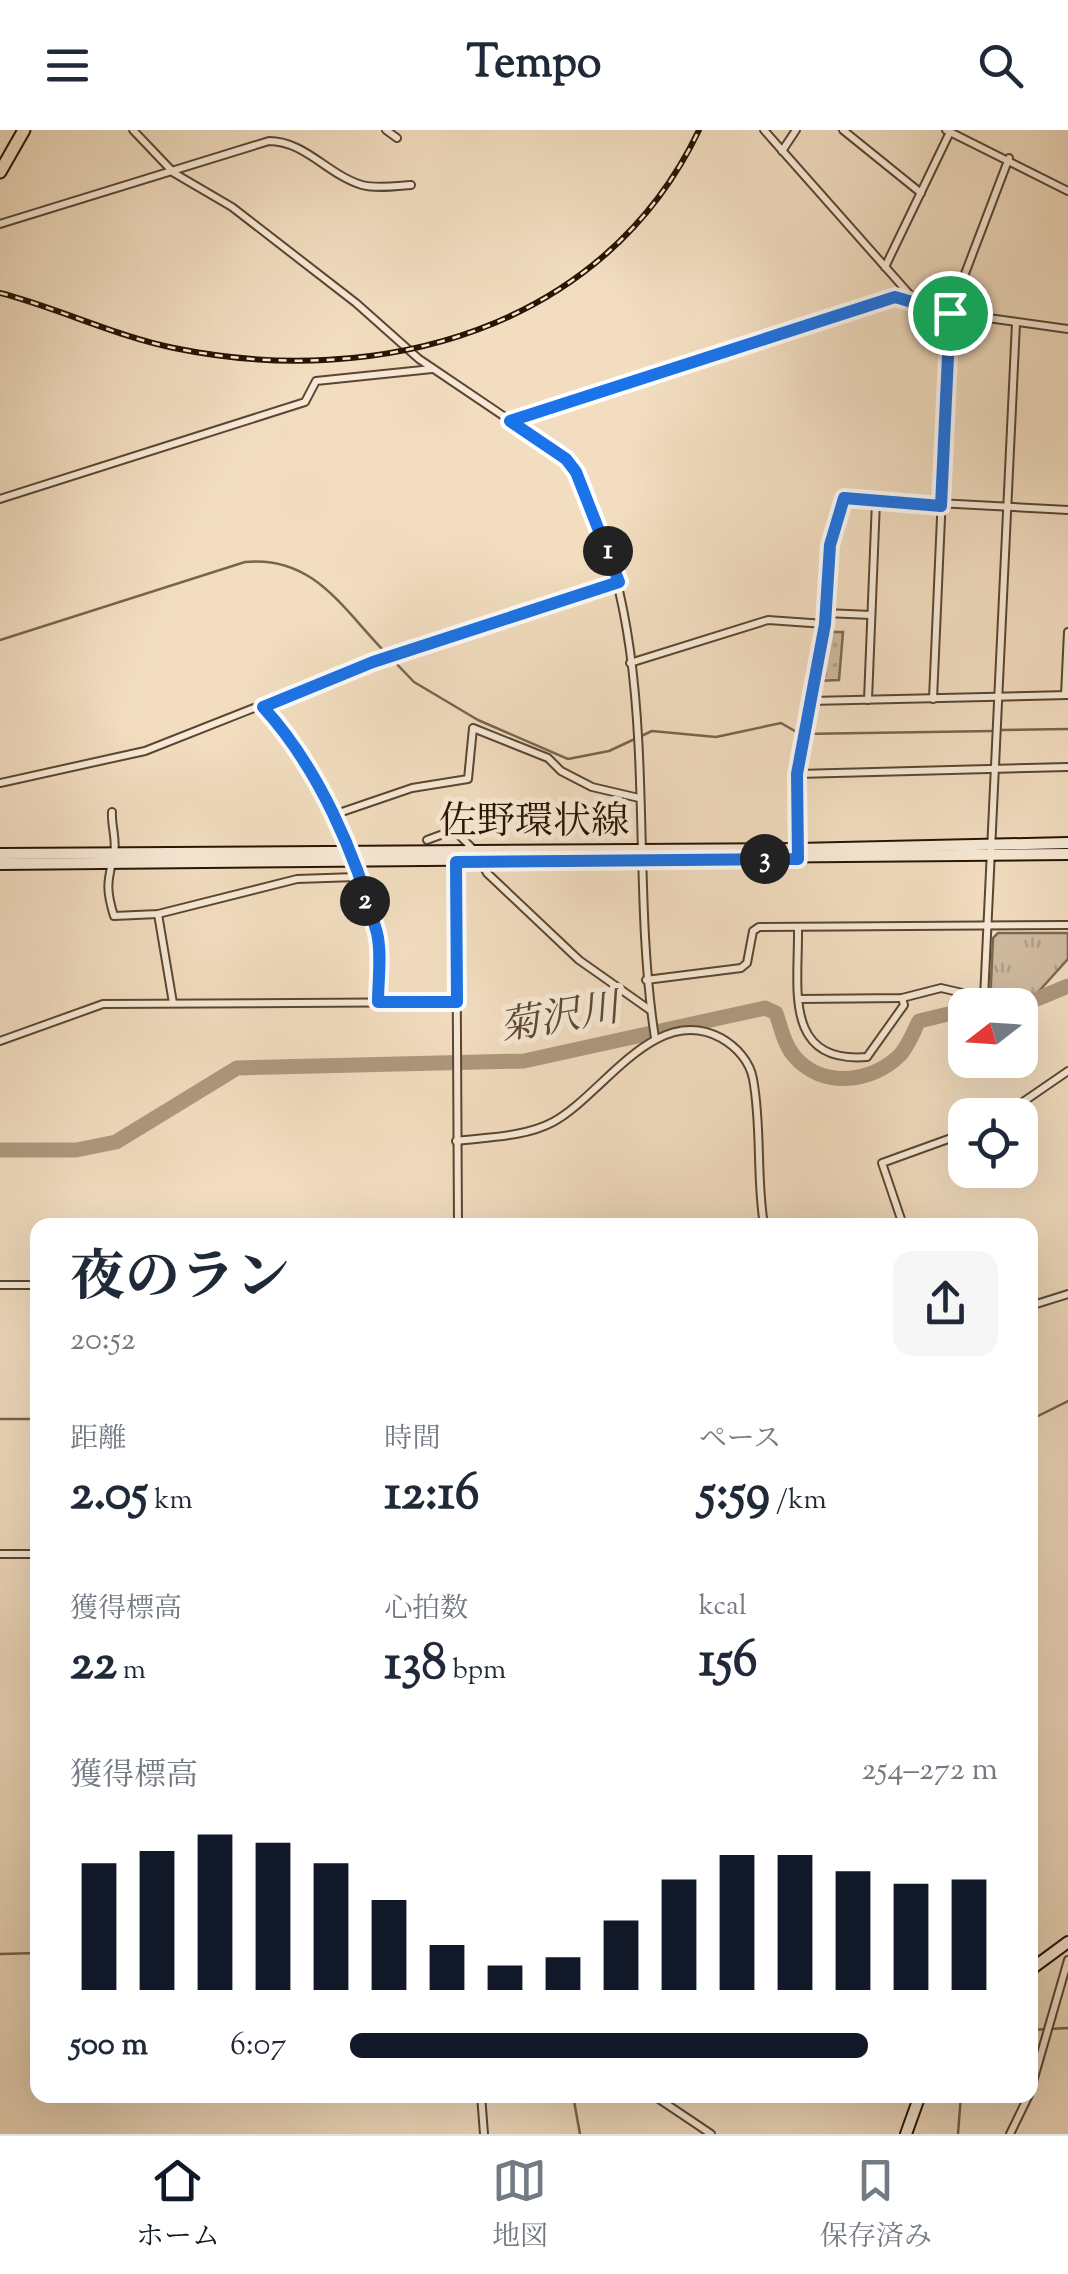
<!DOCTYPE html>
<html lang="ja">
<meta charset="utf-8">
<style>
:root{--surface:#fff;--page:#f6f6f7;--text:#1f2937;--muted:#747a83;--line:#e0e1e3;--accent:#111827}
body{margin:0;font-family:"Sorts Mill Goudy","Noto Serif JP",serif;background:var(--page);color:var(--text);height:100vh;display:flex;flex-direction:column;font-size:38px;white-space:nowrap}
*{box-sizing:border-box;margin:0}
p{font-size:32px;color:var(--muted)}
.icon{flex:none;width:55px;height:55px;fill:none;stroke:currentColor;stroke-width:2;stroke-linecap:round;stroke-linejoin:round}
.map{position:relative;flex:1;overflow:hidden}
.side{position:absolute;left:30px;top:1088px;width:1008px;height:885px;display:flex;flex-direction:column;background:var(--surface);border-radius:20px;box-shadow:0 10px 40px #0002}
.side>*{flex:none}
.needle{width:65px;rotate:253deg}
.fabs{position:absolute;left:948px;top:858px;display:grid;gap:20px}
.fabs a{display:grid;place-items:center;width:90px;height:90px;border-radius:20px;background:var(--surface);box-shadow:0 10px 40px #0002;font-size:50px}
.pin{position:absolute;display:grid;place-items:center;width:85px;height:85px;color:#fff;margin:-42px;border:5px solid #fff;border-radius:50%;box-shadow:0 2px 10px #0007}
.km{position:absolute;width:50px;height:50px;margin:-25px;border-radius:50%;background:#222;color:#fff;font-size:28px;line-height:50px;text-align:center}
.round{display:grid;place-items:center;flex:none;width:105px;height:105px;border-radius:20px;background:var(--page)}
.headline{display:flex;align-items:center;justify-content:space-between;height:170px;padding:0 40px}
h1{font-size:55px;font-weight:700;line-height:75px}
.metrics{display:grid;grid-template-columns:repeat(3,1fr);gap:15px;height:170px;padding:10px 40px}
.metrics div{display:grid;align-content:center}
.metrics b{font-size:50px;font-weight:700}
.metrics small{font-size:28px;font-weight:400}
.metrics p{font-size:28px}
.chart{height:280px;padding:20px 40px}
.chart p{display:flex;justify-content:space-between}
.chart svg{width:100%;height:180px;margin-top:10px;stroke:var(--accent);stroke-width:6}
ul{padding:0 40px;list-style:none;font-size:32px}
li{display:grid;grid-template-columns:160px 120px 1fr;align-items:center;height:75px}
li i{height:25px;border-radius:12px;background:var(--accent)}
header{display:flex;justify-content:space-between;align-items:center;height:130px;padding:0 40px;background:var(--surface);font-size:45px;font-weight:700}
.tab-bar{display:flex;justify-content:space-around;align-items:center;height:140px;border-top:2px solid var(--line);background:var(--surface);font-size:28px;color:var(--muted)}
.tab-bar a{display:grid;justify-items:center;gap:5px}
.tab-bar .current{color:var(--accent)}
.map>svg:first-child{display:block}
.grass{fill:url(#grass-dots);stroke:#7c6850;stroke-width:2.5}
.park{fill:url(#park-tufts);stroke:#7c6850;stroke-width:2.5}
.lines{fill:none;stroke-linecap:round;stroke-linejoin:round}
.stream{stroke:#78644d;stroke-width:2.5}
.river{stroke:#ad997f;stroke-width:15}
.minor-casing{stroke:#5a4631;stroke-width:10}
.secondary-casing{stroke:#281401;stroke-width:14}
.primary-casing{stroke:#281401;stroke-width:15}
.minor{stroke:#f7e9d6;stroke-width:6}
.secondary{stroke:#f7e9d6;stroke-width:10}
.primary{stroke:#f2ddc0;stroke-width:11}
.rail-casing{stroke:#281401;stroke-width:6}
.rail{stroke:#f7e9d6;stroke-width:2.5;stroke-dasharray:8;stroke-linecap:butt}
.route-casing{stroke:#fff;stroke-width:20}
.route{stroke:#1a73e8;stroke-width:12}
.labels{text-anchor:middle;stroke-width:10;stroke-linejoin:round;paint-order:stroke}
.street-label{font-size:38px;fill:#281401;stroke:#f7e9d6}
.water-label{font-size:40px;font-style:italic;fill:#5d4933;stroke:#f7e9d6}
</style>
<header><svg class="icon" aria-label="menu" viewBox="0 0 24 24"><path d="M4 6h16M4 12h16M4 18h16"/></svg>Tempo<svg class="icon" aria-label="search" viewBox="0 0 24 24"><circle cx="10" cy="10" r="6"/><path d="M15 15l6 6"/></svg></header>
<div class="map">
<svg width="1068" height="2004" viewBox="0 0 1068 2004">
<defs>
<pattern id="grass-dots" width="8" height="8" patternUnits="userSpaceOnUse" patternTransform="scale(2.5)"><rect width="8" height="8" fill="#d0bba0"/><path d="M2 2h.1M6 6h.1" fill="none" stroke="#b3a088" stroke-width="1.8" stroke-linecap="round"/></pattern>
<pattern id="park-tufts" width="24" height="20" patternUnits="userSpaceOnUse" patternTransform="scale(2.5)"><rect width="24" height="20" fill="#d0bba0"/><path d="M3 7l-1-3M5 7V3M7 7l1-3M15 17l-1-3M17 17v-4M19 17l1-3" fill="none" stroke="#b3a088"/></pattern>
</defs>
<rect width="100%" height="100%" fill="#f2ddc0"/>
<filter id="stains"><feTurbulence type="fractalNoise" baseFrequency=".002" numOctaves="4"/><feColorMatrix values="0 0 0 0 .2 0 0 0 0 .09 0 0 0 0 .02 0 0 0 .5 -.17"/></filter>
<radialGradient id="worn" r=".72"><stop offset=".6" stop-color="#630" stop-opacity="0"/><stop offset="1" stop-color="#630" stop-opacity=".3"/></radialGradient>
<path class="grass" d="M827,502H843L839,550L817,551Z"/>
<path class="park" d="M998,803H1068V829L1030,871L990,875L993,808Z"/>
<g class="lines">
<g class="stream">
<path d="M0,510L245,432C313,425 342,478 385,522"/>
<path d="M391,528L414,552L478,590L568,629L609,621L652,601L716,607L781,593L800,604L993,601"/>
<path d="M1001,600L1068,599"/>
<path d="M0,1289H38"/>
<path d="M1030,1290L1068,1271"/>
<path d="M0,1824L38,1823"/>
<path d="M1030,1900L1068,1898"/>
<path d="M573,1965L580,2004"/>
<path d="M958,2004L961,1965"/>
</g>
<g class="river">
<path d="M1020,876L1068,856"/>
<path d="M0,1020H76L116,1012L237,938L524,931L765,878L776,883C781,898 784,914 794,926C822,959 872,953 900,925C909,915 913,902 919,891L965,880"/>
</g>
<g class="minor-casing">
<g id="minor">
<path d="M133,0L174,43L232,77L356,173L419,229L567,329L576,342C667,515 626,721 655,908"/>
<path d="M386,0L397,8"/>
<path d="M764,0L919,175"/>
<path d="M843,0L921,63"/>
<path d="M946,0L1068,61"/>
<path d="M782,21L796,0"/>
<path d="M0,94L269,11C305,11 328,45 362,55C377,59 396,56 411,55"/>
<path d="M885,137L950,2"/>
<path d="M510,291L895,167L923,179L1068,199"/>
<path d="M0,369L305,272L316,251L432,239"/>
<path d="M825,483L871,485"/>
<path d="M630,533L768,490L825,494"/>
<path d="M1065,565L1068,502"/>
<path d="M933,569L950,183L1009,28"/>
<path d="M868,570L876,371"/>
<path d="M810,571L1068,565"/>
<path d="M263,577C318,636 357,724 377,803C382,824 378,851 378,873"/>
<path d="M797,644L1068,637"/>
<path d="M0,653L145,621L373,531L619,451"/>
<path d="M112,682C111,695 117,711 114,723C108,751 105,757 114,786L158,784L297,749L356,747"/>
<path d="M333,685L412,658L468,649L473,598L548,628L561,641L592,657L639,668"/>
<path d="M427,710L454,700L474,720"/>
<path d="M797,723V644L825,494L830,415L844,368L1068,380"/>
<path d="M456,727L458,1095"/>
<path d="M480,731L487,743L579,830L650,880"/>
<path d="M158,784L173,873"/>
<path d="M798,798C799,856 782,934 867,927L904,875L902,868"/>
<path d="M646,850L741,838L747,833L753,801L759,797L1068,795"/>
<path d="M800,869L902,868L941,858L984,868L1016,193"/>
<path d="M0,911L103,874L457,872"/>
<path d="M1004,985L1068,941"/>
<path d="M456,1011C487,1007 525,1007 553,992C603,965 655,872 721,908C737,917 750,932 753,949C762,997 756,1047 764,1095"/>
<path d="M890,1095L902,1092"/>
<path d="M903,1095L882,1033L965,1003"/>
<path d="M0,1155H38"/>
<path d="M1030,1176L1068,1164"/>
<path d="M0,1424H38"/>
<path d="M1030,1962L1068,1830"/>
<path d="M481,1965L484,2004"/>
<path d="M653,1965L711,2004"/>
<path d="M1010,2004L1029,1965"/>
</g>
</g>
<g class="secondary-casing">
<g id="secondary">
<path d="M0,724L797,719L1068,713"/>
<path d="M0,734L1068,724"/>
<path d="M1030,1840L1068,1812"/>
<path d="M906,2004L920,1965"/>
</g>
</g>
<g class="primary-casing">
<path id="primary" d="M0,42L24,0"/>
</g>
<use href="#minor" class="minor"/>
<use href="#secondary" class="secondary"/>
<use href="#primary" class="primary"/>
<g class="rail-casing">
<path id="rail" d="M0,163C58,178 115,206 174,218C378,260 604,200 699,0"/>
</g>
<use href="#rail" class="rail"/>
</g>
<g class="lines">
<g class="route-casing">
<path id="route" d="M895,167L950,183L941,376L844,368L830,415L825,494L797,644L798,729L456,732L457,872H378C378,851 382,824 377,803C356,724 318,637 263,577L373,532L619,452L576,342L566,329L510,291Z"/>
</g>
<use href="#route" class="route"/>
</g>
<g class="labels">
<g class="street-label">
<text x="534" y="703">佐野環状線</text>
</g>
<g class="water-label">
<text transform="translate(559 886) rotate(-10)" y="14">菊沢川</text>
</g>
</g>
<rect width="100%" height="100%" filter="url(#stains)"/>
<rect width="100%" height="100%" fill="url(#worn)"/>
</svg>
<div class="fabs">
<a><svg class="needle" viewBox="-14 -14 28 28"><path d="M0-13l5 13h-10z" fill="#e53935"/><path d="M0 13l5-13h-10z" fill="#747a83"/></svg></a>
<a><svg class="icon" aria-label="locate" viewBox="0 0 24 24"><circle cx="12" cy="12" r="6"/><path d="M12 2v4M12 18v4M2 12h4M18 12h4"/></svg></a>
</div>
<div class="pin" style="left:950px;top:183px;background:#1e9e55"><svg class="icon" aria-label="arrive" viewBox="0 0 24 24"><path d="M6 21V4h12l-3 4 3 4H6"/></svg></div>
<b class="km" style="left:608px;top:421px">1</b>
<b class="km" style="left:365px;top:771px">2</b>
<b class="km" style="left:765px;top:729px">3</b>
<section class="side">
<div class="headline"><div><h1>夜のラン</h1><p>20:52</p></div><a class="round"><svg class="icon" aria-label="share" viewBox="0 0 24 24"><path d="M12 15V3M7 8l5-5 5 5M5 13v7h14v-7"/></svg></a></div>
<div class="metrics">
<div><p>距離</p><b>2.05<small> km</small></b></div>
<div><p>時間</p><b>12:16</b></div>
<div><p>ペース</p><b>5:59<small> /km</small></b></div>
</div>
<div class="metrics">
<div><p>獲得標高</p><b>22<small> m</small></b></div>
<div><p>心拍数</p><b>138<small> bpm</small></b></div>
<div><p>kcal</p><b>156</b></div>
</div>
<div class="chart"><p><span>獲得標高</span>254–272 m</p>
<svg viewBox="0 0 160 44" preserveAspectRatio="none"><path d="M5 44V13M15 44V10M25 44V6M35 44V8M45 44V13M55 44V22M65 44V33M75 44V38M85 44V36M95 44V27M105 44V17M115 44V11M125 44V11M135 44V15M145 44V18M155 44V17"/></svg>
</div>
<ul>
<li><b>500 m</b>6:07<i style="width:80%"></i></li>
</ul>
</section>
</div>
<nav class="tab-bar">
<a class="current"><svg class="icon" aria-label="home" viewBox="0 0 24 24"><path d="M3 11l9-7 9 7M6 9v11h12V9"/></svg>ホーム</a>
<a><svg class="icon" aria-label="map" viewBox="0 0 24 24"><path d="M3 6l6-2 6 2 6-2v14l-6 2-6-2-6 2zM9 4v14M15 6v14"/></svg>地図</a>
<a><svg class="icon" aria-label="saved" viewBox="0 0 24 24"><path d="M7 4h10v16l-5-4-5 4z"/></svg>保存済み</a>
</nav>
